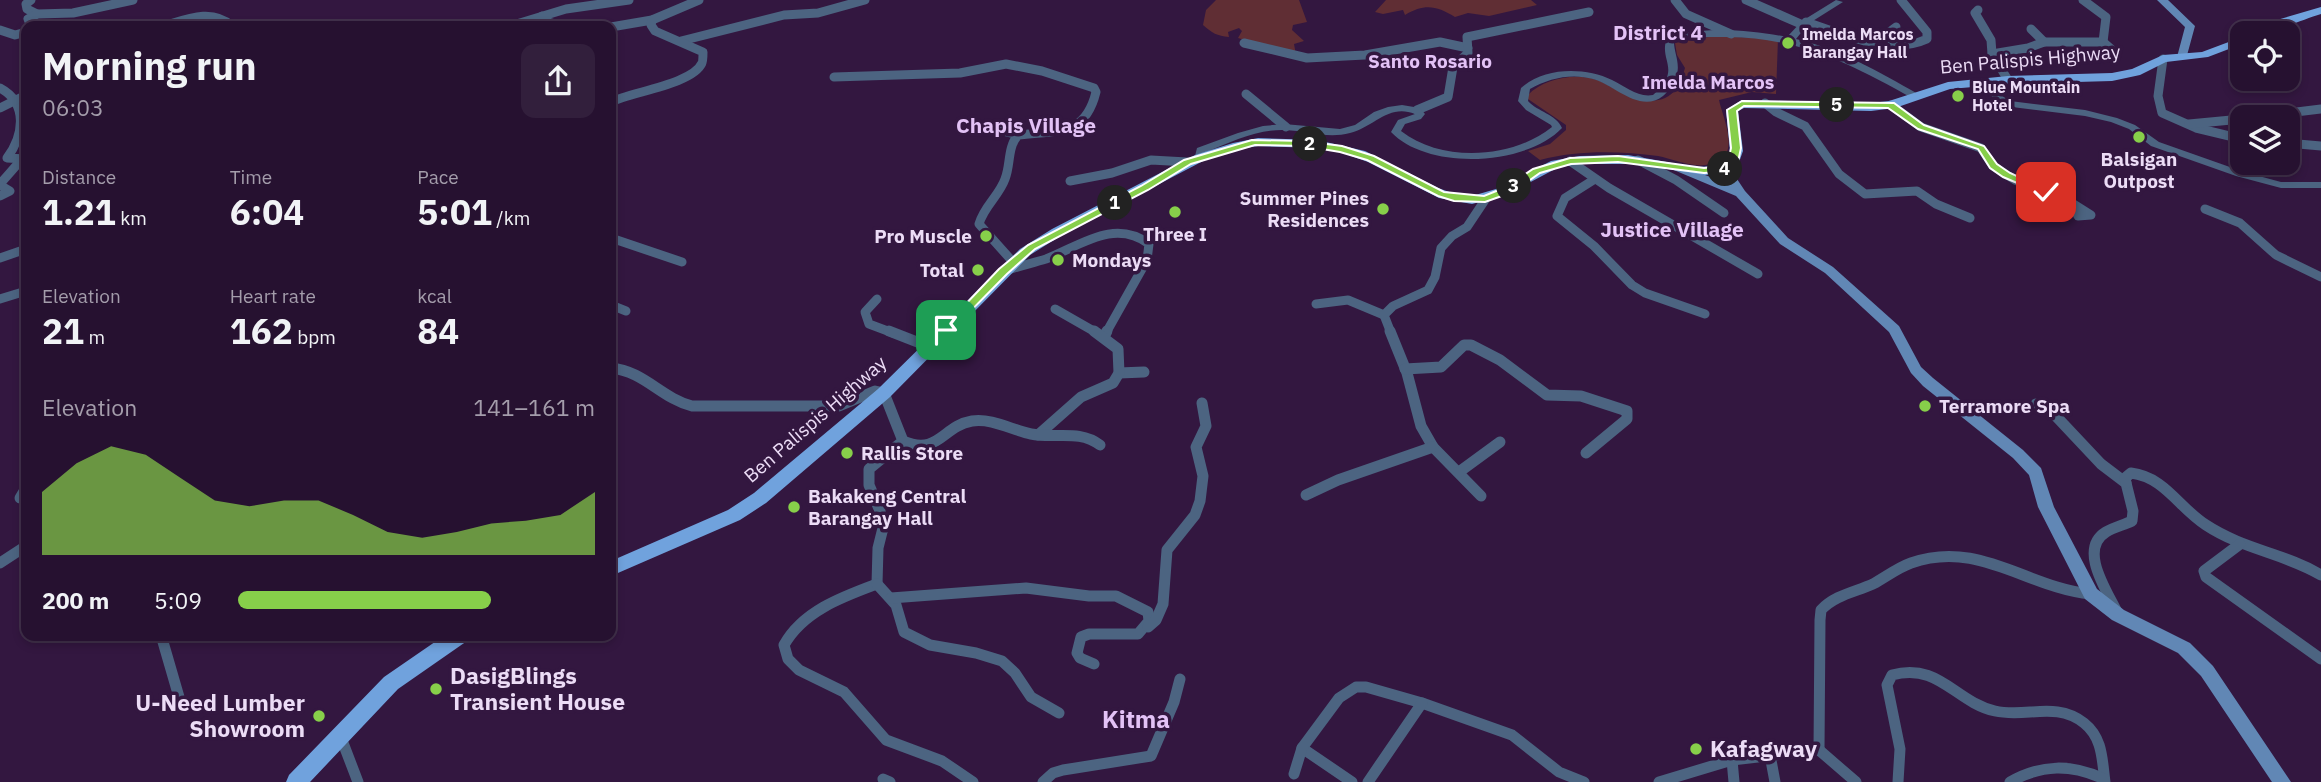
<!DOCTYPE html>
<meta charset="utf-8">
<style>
:root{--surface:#261130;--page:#321f3c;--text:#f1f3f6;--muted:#a49dab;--line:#42314c;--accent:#87cf4a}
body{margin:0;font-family:"IBM Plex Sans",sans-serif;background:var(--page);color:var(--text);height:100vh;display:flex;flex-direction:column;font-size:26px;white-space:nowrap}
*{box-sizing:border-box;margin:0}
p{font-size:23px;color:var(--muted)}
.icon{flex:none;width:38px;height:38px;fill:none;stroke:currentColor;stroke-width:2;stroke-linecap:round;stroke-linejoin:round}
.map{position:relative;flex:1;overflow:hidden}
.panel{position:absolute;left:21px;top:21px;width:595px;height:620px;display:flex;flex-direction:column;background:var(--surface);border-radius:14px;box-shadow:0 4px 10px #0003,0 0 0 2px var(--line)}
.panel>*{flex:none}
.tools{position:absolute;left:2230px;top:21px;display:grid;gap:14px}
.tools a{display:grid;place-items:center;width:70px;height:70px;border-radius:14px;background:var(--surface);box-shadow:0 4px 10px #0003,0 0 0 2px var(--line);font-size:35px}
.pin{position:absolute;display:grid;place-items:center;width:60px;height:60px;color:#fff;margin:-30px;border-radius:14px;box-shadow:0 4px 10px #0006}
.km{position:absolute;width:35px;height:35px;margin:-18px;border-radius:50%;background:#222;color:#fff;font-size:19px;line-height:35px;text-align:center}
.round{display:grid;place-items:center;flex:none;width:74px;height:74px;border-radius:14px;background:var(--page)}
.head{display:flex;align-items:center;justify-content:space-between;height:119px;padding:0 21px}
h1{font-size:38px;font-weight:700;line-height:52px}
.stats{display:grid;grid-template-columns:repeat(3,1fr);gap:10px;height:119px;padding:7px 21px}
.stats div{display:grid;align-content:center}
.stats b{font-size:35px;font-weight:700}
.stats small{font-size:19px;font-weight:400}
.stats p{font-size:19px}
.chart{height:196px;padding:14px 21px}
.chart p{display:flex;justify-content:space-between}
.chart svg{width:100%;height:126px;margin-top:7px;fill:var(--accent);opacity:.7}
ul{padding:0 21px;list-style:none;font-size:23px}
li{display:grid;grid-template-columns:112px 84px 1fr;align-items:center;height:52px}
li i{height:18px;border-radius:9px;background:var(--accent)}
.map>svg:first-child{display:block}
.green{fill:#602e34}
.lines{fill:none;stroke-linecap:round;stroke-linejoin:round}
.minor-far1{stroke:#4c6481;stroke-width:9}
.minor{stroke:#4c6481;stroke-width:11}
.tertiary{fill:#4c6481;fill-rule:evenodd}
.secondary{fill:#6187b5;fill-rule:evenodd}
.primary{fill:#70a2dd;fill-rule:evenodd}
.route{fill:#87cf4a;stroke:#fff;stroke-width:2}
.poi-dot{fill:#87cf4a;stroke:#331740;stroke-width:2.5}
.labels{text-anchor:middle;stroke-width:7;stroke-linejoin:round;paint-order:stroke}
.far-poi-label{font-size:16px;font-weight:bold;fill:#ecdcf6;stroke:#331740;text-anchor:start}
.street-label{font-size:19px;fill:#ecdcf6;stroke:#331740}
.far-quarter-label{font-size:19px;font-weight:bold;fill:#e3c2f6;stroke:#331740}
.poi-label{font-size:19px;font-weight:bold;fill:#ecdcf6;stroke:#331740;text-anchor:start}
.far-district-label{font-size:21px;font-weight:bold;fill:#e3c2f6;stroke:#331740}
.neighbourhood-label{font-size:21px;font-weight:bold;fill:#e3c2f6;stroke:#331740}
.near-poi-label{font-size:23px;font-weight:bold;fill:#ecdcf6;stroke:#331740;text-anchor:start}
.near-neighbourhood-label{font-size:24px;font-weight:bold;fill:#e3c2f6;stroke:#331740}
</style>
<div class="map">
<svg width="2321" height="782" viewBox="0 0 2321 782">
<rect width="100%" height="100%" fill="#331740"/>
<g class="green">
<path d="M1216,0H1299L1307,22L1293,25L1292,30L1304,41L1294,44L1296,55L1238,38L1242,31L1239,28L1228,32L1229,37C1217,36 1212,33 1203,25L1206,10Z"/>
<path d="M1386,0H1531L1537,5L1489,16L1468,13L1455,17C1437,6 1425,3 1405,15L1403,10L1383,14L1375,12Z"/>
<path d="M1714,36L1778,39L1776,94L1752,92L1719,100C1722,114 1733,138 1727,152C1725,158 1716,163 1710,164C1695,169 1673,159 1658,156C1619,151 1578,150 1540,160L1528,151L1550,144L1566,130V125L1528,99V95C1545,77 1582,71 1604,83C1624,94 1657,114 1677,88C1681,83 1683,74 1685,68L1677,55L1675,43Z"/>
</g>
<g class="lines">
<g class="minor-far1">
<path d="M31,0L26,4L27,9L37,14"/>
<path d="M1675,0L1686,14L1731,34"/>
<path d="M1746,0L1803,25"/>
<path d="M1978,10L1975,13L1991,40L1992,54"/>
<path d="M542,16L545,21L562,26"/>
<path d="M1806,22C1842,34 1890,56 1927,39V32L1901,0"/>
<path d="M31,26L28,19L37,14L73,13L133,0"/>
<path d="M164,26C187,19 212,8 232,26"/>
<path d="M510,26L566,9L629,0"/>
<path d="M611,27L652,20L699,0"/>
<path d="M2031,29L2044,42"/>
<path d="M0,30L15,35L26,32"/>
<path d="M681,41L784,15L818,13L865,0"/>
<path d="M1876,42L1896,27"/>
<path d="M2103,42L2111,49L2106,53"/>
<path d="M1244,43L1307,58L1365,55L1440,42L1468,48"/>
<path d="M2163,59L2158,96L2162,113L2196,128L2242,139"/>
<path d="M834,77L960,73L1006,64L1042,71L1094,88L1096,92C1085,137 1057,130 1018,135C1007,148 1011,164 1005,179C999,196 984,206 979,224L1013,262"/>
<path d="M2008,80L1992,54L2028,48L2044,42H2103L2106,17L2083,0"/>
<path d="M0,88C28,103 24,135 7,158L26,159"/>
<path d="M1246,94L1286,127"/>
<path d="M611,102C631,92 693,84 702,63C703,62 703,54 703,52L655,31L651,25L652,20"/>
<path d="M1765,103L1776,112L1805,126L1839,174L1865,194L1917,191L1936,204L1970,218"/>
<path d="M1891,105L1921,127L1981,148L1993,166L2015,180L2072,203"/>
<path d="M0,108L26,95"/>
<path d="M1417,110L1448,97L1453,67L1468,53L1467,37L1589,12"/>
<path d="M2256,117L2321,109"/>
<path d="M968,122L1018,135"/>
<path d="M2189,124L2242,119"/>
<path d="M2287,143L2321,146"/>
<path d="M1638,160L1676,180L1724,213"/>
<path d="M1570,161L1609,188L1758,274"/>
<path d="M1595,179L1565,198L1557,216L1594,246L1632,285L1645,293L1705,314"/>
<path d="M1070,181L1112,173L1151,160L1187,162"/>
<path d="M0,184L22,159"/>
<path d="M0,185L10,191L0,196"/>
<path d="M2072,203L2091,215L2078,216Z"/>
<path d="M2205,209L2240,223L2276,255L2321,277"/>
<path d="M611,238L682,262"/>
<path d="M0,258L26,249"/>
<path d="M1008,270C1020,266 1033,263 1046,259C1080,246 1114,218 1149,244L1147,260L1106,333"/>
<path d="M0,299L26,291"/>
<path d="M877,299L865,312L869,324L893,333"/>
<path d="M1316,304L1348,300L1384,315"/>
<path d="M611,305L626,311"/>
<path d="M1055,309L1097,333"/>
<path d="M1391,333L1384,315L1393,306L1428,290L1435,277L1441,248L1452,236L1467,227L1485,200"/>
</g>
<g class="minor">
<path d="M889,331L930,347"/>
<path d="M1390,331L1407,373L1421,426L1433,447L1481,496"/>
<path d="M1104,337L1107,331"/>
<path d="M611,368C644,371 661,398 692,406H839L875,391L884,393L903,441L869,469V485L880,511L883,528L878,548L877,584"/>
<path d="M1405,369L1441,367L1464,345H1471L1500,360L1547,395L1581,396L1627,411V419L1586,453"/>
<path d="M1119,373L1144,372"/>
<path d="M2036,404L2053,413L2101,464L2126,483L2133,511L2132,521C2124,525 2114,527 2106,532C2078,549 2107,591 2117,612"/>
<path d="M1038,435L1081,397L1113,383L1119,373L1118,349L1094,331"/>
<path d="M903,441C939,456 942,426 972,421C992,418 1012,430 1031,434C1055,439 1079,429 1100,445"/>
<path d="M1459,472L1500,442"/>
<path d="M2126,483L2125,478L2131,473C2165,477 2179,508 2206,525C2244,550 2284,553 2321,575"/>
<path d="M1306,495L1338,480L1433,447"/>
<path d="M20,498L26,488"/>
<path d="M2240,544L2204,571L2206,577L2321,659"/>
<path d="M0,563L26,546"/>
<path d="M877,584C842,597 803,611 784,645L788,659L799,670L844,692L886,740L942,761L973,782"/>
<path d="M877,584L896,605L904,632L930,645L976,653L1002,661L1015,673L1031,697L1059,713"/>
<path d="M891,598L1026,588L1089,596H1116L1148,612L1149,621L1138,634H1089L1081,637L1077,653L1080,658L1094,664"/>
<path d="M1148,627L1156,620L1163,604L1167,550L1195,515L1200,501L1203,476L1196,447L1206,426L1202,403"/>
<path d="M161,635L179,697"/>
<path d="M340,735L358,782"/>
<path d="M1302,748L1352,782"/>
<path d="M1819,750L1820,620L1821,610C1835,595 1855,592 1873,584C1886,577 1897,568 1911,563C1979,539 2027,588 2091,594"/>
<path d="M1819,750L1856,782"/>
<path d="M1770,755L1775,782"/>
<path d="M1732,760L1734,782"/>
<path d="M1294,774L1302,748L1339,698L1356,687H1366L1422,703L1512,735L1559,772L1584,782"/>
<path d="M883,779L890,782"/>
<path d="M1043,782L1053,773L1063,770L1151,756L1174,702L1180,679"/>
<path d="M1368,782L1422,703"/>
<path d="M1659,782L1732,760L1819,750"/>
<path d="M1898,782L1900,749L1887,685L1892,675C1939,662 1955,702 1995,711C2026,718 2056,701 2084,723C2103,738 2102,760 2105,782"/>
<path d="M2010,782C2042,764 2071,764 2104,779"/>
</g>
<g class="tertiary">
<path d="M1836,0L1843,2L1808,24L1796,39C1840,49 1879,72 1918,94V98H1912C1851,64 1800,38 1728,37C1710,37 1692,36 1674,42C1674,52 1680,63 1677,74C1675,82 1669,91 1663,96C1640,114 1615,85 1593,79C1572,73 1549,78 1530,89L1528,101C1538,112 1556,114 1562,128C1526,166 1428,171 1391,132L1398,120L1415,114C1389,103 1374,127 1350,133C1328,139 1307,131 1285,130C1257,129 1231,142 1206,152L1204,158H1196L1195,156L1197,148L1238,133L1263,126L1284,124L1340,129L1355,125L1374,112L1388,107L1402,105L1420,108L1425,114L1421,119L1405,124L1401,131C1442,163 1512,159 1552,127L1551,125L1526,110L1518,101L1521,88C1544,67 1585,67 1612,80C1625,86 1638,98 1653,95C1683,69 1658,61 1667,38C1704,25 1750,30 1787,37L1802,21Z"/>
<path d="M1986,79L1989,80L1999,94L2010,101L2085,110L2117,118L2135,125L2159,142L2244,172L2281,182H2321V188H2281L2236,176L2151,146L2129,129L2111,122L2085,116L2004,106L1993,98L1981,82Z"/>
</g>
<g class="secondary">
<path d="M2157,0H2168L2195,26L2186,59H2178L2177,57L2185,27Z"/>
<path d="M1673,163L1729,184L1719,169L1725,166L1729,167L1745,191L1788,238L1833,267L1899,326L1921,367L1933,378L2023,450L2041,468L2054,507L2097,589L2124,610L2190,643L2213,666L2291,782H2272L2201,676L2178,653L2112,620L2085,599L2038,507L2029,475L2013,458L1923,386L1911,373L1889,332L1825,273L1780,244L1736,196L1669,168V164Z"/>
</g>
<g class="primary">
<path d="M2321,7V14C2301,20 2271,34 2251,33L2267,23Z"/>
<path d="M2242,37V44L2208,57L2166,62L2140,75L2112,81L2008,84L1950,89L1895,108L1871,111L1744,108L1738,111L1743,151L1738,165L1730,172L1705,175L1636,164H1580L1559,167L1506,195L1472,204L1439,198L1368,162L1343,153L1317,148L1258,146L1239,149L1205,160L1062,235L1030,255L890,397L766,503L740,520L611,576V561L728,510L754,493L878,389L1020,249L1052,229L1195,155L1233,143L1258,138L1317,140L1365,151L1438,188L1455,194L1472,196L1496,189L1551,161L1580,156L1628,155L1694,167L1721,166L1726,162L1730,151L1726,110L1742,100L1871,103L1889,101L1948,82L2008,76L2112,73L2132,69L2163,55L2202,52Z"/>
<path d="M445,635H469L467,641L398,689L310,782H286L289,775L384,677Z"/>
</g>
</g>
<path class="route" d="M1742,101L1894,103L1924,125L1984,146L1997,164L2010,173L2051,192L2043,194L2003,177L1990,168L1978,149L1918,129L1888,108L1744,106L1737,111L1741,148L1738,162L1729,171L1704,173L1618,162L1571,164L1540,173L1513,192L1485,202L1454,201L1438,196L1367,160L1340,152L1304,146L1255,145L1191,164L1148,190L1035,249L1007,274L950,332L941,330L999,269L1028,245L1141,186L1184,160L1252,140L1304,141L1342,146L1374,156L1444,192L1484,196L1506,187L1533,169L1570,158L1618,156L1704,168L1723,166L1728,161L1731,148L1727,110Z"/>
<g class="poi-dot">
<circle cx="1788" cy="43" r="7"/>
<circle cx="1958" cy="96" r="7"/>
<circle cx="2139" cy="137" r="7"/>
<circle cx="1383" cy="209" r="7"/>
<circle cx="1175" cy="212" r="7"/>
<circle cx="986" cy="236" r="7"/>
<circle cx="1058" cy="260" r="7"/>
<circle cx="978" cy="270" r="7"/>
<circle cx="1925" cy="406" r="7"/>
<circle cx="847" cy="453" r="7"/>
<circle cx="794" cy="507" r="7"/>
<circle cx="436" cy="689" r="7"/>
<circle cx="319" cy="716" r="7"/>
<circle cx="1696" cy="749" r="7"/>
</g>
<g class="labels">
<g class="far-poi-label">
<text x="1802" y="40">Imelda Marcos<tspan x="1802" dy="18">Barangay Hall</tspan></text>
<text x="1972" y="93">Blue Mountain<tspan x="1972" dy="18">Hotel</tspan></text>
</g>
<g class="street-label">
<text transform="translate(2030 59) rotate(-5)" y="7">Ben Palispis Highway</text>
<text transform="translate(815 419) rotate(-41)" y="7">Ben Palispis Highway</text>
</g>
<g class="far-quarter-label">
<text x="1430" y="68">Santo Rosario</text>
<text x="1708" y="89">Imelda Marcos</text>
</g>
<g class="poi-label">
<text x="2139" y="166" text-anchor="middle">Balsigan<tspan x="2139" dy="22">Outpost</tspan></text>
<text x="1369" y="205" text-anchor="end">Summer Pines<tspan x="1369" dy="22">Residences</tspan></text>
<text x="1175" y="241" text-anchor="middle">Three I</text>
<text x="972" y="243" text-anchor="end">Pro Muscle</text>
<text x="1072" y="267">Mondays</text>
<text x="964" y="277" text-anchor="end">Total</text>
<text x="1939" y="413">Terramore Spa</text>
<text x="861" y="460">Rallis Store</text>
<text x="808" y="503">Bakakeng Central<tspan x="808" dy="22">Barangay Hall</tspan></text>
</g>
<g class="far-district-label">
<text x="1658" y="40">District 4</text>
</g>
<g class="neighbourhood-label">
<text x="1026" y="133">Chapis Village</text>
<text x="1672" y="237">Justice Village</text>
</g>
<g class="near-poi-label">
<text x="450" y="684">DasigBlings<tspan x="450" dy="26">Transient House</tspan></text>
<text x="305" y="711" text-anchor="end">U-Need Lumber<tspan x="305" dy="26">Showroom</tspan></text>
<text x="1710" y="757">Kafagway</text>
</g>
<g class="near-neighbourhood-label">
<text x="1136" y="728">Kitma</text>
</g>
</g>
</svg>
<div class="tools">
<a><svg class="icon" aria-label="locate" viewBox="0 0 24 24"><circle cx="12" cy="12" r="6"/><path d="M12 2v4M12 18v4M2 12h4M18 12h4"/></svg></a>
<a><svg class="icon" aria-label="layers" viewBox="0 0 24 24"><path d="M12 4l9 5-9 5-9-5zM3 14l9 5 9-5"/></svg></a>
</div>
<div class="pin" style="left:946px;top:330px;background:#1e9e55"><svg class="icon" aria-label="arrive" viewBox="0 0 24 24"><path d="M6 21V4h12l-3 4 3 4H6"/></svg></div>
<div class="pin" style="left:2046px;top:192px;background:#d93025"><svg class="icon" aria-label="check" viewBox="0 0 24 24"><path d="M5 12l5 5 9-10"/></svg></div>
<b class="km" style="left:1115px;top:203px">1</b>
<b class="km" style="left:1310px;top:144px">2</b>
<b class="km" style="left:1514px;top:186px">3</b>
<b class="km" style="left:1725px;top:169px">4</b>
<b class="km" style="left:1837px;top:105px">5</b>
<section class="panel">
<div class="head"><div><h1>Morning run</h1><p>06:03</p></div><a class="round"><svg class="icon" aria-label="share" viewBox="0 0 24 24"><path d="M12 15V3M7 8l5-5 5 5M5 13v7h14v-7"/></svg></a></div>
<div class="stats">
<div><p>Distance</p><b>1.21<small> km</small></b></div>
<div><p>Time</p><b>6:04</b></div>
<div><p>Pace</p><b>5:01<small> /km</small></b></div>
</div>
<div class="stats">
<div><p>Elevation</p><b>21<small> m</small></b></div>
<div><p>Heart rate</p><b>162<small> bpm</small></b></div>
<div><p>kcal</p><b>84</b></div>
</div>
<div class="chart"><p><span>Elevation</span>141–161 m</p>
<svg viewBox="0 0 160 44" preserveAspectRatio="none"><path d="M0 44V22L10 12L20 6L30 9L40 17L50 25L60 27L70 25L80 25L90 30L100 36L110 38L120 36L130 33L140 32L150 30L160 22V44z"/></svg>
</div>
<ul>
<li><b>200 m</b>5:09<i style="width:71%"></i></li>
</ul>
</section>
</div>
